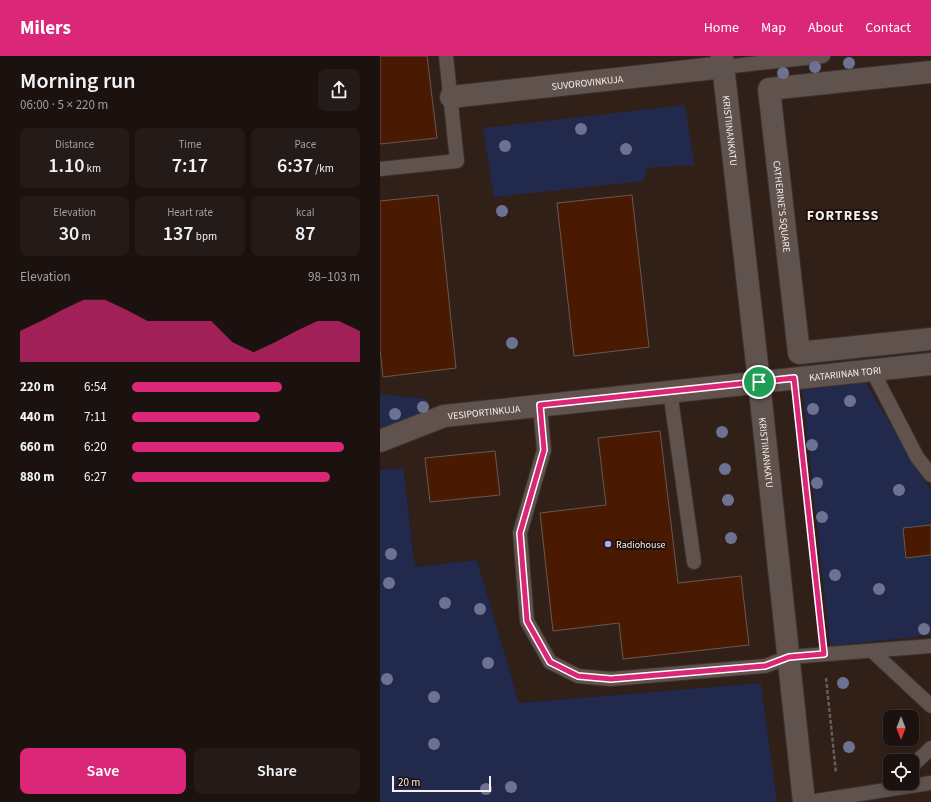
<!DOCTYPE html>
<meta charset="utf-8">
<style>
:root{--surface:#1b120f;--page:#241b18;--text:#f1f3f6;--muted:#a09e9e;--line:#39322f;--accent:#db2777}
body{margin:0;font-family:"Source Sans 3",sans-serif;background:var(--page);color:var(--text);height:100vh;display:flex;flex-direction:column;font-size:15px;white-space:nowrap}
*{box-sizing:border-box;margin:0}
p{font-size:13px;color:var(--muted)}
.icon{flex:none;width:22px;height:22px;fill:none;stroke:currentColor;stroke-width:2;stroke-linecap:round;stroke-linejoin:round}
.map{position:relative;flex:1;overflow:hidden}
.drawer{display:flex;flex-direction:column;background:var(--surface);width:380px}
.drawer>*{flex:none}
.needle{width:26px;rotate:180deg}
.buttons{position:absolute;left:503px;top:654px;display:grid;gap:8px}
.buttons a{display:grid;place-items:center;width:36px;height:36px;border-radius:8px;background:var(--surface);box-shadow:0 2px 6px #0003,0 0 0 1px var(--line);font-size:20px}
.scale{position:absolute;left:12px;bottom:10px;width:99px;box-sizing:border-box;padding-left:4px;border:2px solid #f8f0ec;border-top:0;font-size:11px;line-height:14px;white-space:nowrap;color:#f8f0ec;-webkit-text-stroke:3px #1a0f0b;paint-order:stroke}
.pin{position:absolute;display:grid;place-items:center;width:34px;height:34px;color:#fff;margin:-17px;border:2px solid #fff;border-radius:50%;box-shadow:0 1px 4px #0007}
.round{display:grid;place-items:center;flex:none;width:42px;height:42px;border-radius:8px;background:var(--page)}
.head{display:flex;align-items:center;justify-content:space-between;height:68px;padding:0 20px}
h1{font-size:22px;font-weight:600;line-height:30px}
.metrics{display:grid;grid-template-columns:repeat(3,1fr);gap:6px;height:68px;padding:4px 20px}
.metrics div{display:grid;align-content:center;border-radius:8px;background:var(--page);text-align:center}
.metrics b{font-size:20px;font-weight:600}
.metrics small{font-size:11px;font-weight:400}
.metrics p{font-size:11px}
.chart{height:112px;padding:8px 20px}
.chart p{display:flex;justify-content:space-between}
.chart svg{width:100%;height:72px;margin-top:4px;fill:var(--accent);opacity:.7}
.cta{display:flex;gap:8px;margin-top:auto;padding:8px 20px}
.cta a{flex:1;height:46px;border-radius:8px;background:var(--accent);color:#fff;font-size:16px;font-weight:600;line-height:46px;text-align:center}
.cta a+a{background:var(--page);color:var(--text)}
ul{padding:0 20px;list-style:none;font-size:13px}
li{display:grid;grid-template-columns:64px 48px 1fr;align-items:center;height:30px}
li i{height:10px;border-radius:5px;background:var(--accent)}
header{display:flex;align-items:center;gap:24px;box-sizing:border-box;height:56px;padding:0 20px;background:var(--accent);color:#fff}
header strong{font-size:19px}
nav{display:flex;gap:22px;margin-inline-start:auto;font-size:14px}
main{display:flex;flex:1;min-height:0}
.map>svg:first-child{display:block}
.built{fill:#312018;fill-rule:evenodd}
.green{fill:#212a4d}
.building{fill:#491902;stroke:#675953}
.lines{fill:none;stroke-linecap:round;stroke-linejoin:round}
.lane-casing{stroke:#3c3331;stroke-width:16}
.street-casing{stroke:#3c3331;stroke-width:24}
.path{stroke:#675d59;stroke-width:2.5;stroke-dasharray:4 2;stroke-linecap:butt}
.lane{stroke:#60524d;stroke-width:14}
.street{stroke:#60524d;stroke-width:22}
.tree{fill:#6e7292}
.route-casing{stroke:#fff;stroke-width:8}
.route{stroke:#db2777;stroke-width:5}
.poi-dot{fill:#9eb3fd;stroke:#1a0f0b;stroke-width:1.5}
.labels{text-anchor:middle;stroke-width:3.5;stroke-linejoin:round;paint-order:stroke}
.street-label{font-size:10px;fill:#f8f0ec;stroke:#1a0f0b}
.poi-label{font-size:10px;fill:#f8f0ec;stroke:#1a0f0b;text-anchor:start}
.district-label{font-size:14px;font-weight:bold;letter-spacing:1px;fill:#f8f0ec;stroke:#1a0f0b}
</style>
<header>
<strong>Milers</strong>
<nav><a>Home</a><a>Map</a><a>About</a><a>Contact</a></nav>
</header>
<main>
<section class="drawer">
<div class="head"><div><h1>Morning run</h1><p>06:00 · 5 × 220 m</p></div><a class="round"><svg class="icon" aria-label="share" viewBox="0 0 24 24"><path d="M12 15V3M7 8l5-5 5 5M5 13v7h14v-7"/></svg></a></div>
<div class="metrics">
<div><p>Distance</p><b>1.10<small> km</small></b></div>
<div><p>Time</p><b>7:17</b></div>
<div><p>Pace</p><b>6:37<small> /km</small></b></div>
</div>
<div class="metrics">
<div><p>Elevation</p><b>30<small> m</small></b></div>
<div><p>Heart rate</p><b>137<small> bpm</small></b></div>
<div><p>kcal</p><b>87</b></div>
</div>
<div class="chart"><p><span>Elevation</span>98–103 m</p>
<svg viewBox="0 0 160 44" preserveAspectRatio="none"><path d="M0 44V25L10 19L20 12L30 6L40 6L50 12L60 19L70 19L80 19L90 19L100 32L110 38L120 32L130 25L140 19L150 19L160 25V44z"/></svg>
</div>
<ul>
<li><b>220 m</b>6:54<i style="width:66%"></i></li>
<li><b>440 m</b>7:11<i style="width:56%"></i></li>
<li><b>660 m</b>6:20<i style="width:93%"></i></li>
<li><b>880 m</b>6:27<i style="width:87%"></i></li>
</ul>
<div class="cta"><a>Save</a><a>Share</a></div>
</section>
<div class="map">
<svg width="551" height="746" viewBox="0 0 551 746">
<rect width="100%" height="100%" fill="#241814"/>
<path class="built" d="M0,0H551V746H397L381,627L139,647L97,504L35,511L23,412L0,414V373L49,343L0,338ZM510,661H532V683H510ZM510,705H532V727H510Z"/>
<g class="green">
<path d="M305,49L314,109L267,112L264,125L114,141L103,72Z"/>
<path d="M485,326L551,435V579L450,590L422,331Z"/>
<path d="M0,338L49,343L45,357L0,373Z"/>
<path d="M23,412L35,511L97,504L139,647L381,627L397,746H0V414Z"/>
</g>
<g class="building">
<path d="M0,0H47L57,82L0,88Z"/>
<path d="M58,139L76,312L3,321L0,293V145Z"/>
<path d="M252,139L269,291L194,300L177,147Z"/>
<path d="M280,375L298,527L361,520L369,589L243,603L239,567L173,575L160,457L226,449L218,382Z"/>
<path d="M115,395L120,439L50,446L45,402Z"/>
<path d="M551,469V499L526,502L523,472Z"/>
</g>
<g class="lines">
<g class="lane-casing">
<g id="lane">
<path d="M344,11L443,0"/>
<path d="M0,113L77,105L66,0"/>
<path d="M492,314L537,401L551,419"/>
<path d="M290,335L314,506"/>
<path d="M160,349L164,394L140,477L147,565L170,606L198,620L231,623L385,610L409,601L551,590"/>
<path d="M492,595L551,650"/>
<path d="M532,710L551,692"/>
<path d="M429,746L551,727"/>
</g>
</g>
<g class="street-casing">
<g id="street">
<path id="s1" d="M342,0L379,326L424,746"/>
<path id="s2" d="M551,16L389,33L419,297L551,283"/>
<path id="s3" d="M71,41L344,11"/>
<path id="s4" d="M0,385L64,360L551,308"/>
</g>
</g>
<g class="path">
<path d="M417,350L441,574"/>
<path d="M446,622L456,717"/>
</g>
<use href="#lane" class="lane"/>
<use href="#street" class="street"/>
</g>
<g class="tree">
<circle cx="469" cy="7" r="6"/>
<circle cx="435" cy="11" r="6"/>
<circle cx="403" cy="17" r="6"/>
<circle cx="201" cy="73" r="6"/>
<circle cx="125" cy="90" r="6"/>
<circle cx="246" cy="93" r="6"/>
<circle cx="122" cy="155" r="6"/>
<circle cx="132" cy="287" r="6"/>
<circle cx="470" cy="345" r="6"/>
<circle cx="43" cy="351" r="6"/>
<circle cx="433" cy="353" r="6"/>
<circle cx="15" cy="358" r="6"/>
<circle cx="342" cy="376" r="6"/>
<circle cx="432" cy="389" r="6"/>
<circle cx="345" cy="413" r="6"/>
<circle cx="437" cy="427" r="6"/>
<circle cx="519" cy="434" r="6"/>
<circle cx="348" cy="444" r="6"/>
<circle cx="442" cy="461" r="6"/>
<circle cx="351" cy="482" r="6"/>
<circle cx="11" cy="498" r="6"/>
<circle cx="455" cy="519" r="6"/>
<circle cx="9" cy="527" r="6"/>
<circle cx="499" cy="533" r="6"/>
<circle cx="65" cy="547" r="6"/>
<circle cx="100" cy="553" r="6"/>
<circle cx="544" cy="573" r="6"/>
<circle cx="108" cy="607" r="6"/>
<circle cx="7" cy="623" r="6"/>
<circle cx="463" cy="627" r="6"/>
<circle cx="54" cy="641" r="6"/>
<circle cx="54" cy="688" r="6"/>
<circle cx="469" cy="691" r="6"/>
<circle cx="131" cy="731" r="6"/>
<circle cx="106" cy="733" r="6"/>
</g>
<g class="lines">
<g class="route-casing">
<path id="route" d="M414,322L444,598L409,601L385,610L231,623L198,620L170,606L147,565L140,477L164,394L160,349Z"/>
</g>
<use href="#route" class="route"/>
</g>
<circle class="poi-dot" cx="228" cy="488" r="4"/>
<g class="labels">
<g class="street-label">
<text dy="4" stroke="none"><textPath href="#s3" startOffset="137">SUVOROVINKUJA</textPath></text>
<text dy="4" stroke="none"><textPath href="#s1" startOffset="75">KRISTIINANKATU</textPath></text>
<text dy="4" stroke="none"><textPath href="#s2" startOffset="281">CATHERINE'S SQUARE</textPath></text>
<text dy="4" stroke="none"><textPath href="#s4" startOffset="472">KATARIINAN TORI</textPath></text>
<text dy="4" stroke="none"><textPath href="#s4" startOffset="109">VESIPORTINKUJA</textPath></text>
<text dy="4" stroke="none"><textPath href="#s1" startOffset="399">KRISTIINANKATU</textPath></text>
</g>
<g class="poi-label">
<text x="236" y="492">Radiohouse</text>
</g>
<g class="district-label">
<text x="463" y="164">FORTRESS</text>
</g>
</g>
</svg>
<div class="buttons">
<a><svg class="needle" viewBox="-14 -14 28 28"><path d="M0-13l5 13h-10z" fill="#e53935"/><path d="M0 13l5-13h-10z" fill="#a09e9e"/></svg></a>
<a><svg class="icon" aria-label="locate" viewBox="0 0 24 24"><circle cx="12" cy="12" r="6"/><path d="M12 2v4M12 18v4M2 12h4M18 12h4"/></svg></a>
</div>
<div class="scale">20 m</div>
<div class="pin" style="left:379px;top:326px;background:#1e9e55"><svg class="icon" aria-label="arrive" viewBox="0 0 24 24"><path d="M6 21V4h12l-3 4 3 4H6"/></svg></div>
</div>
</main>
